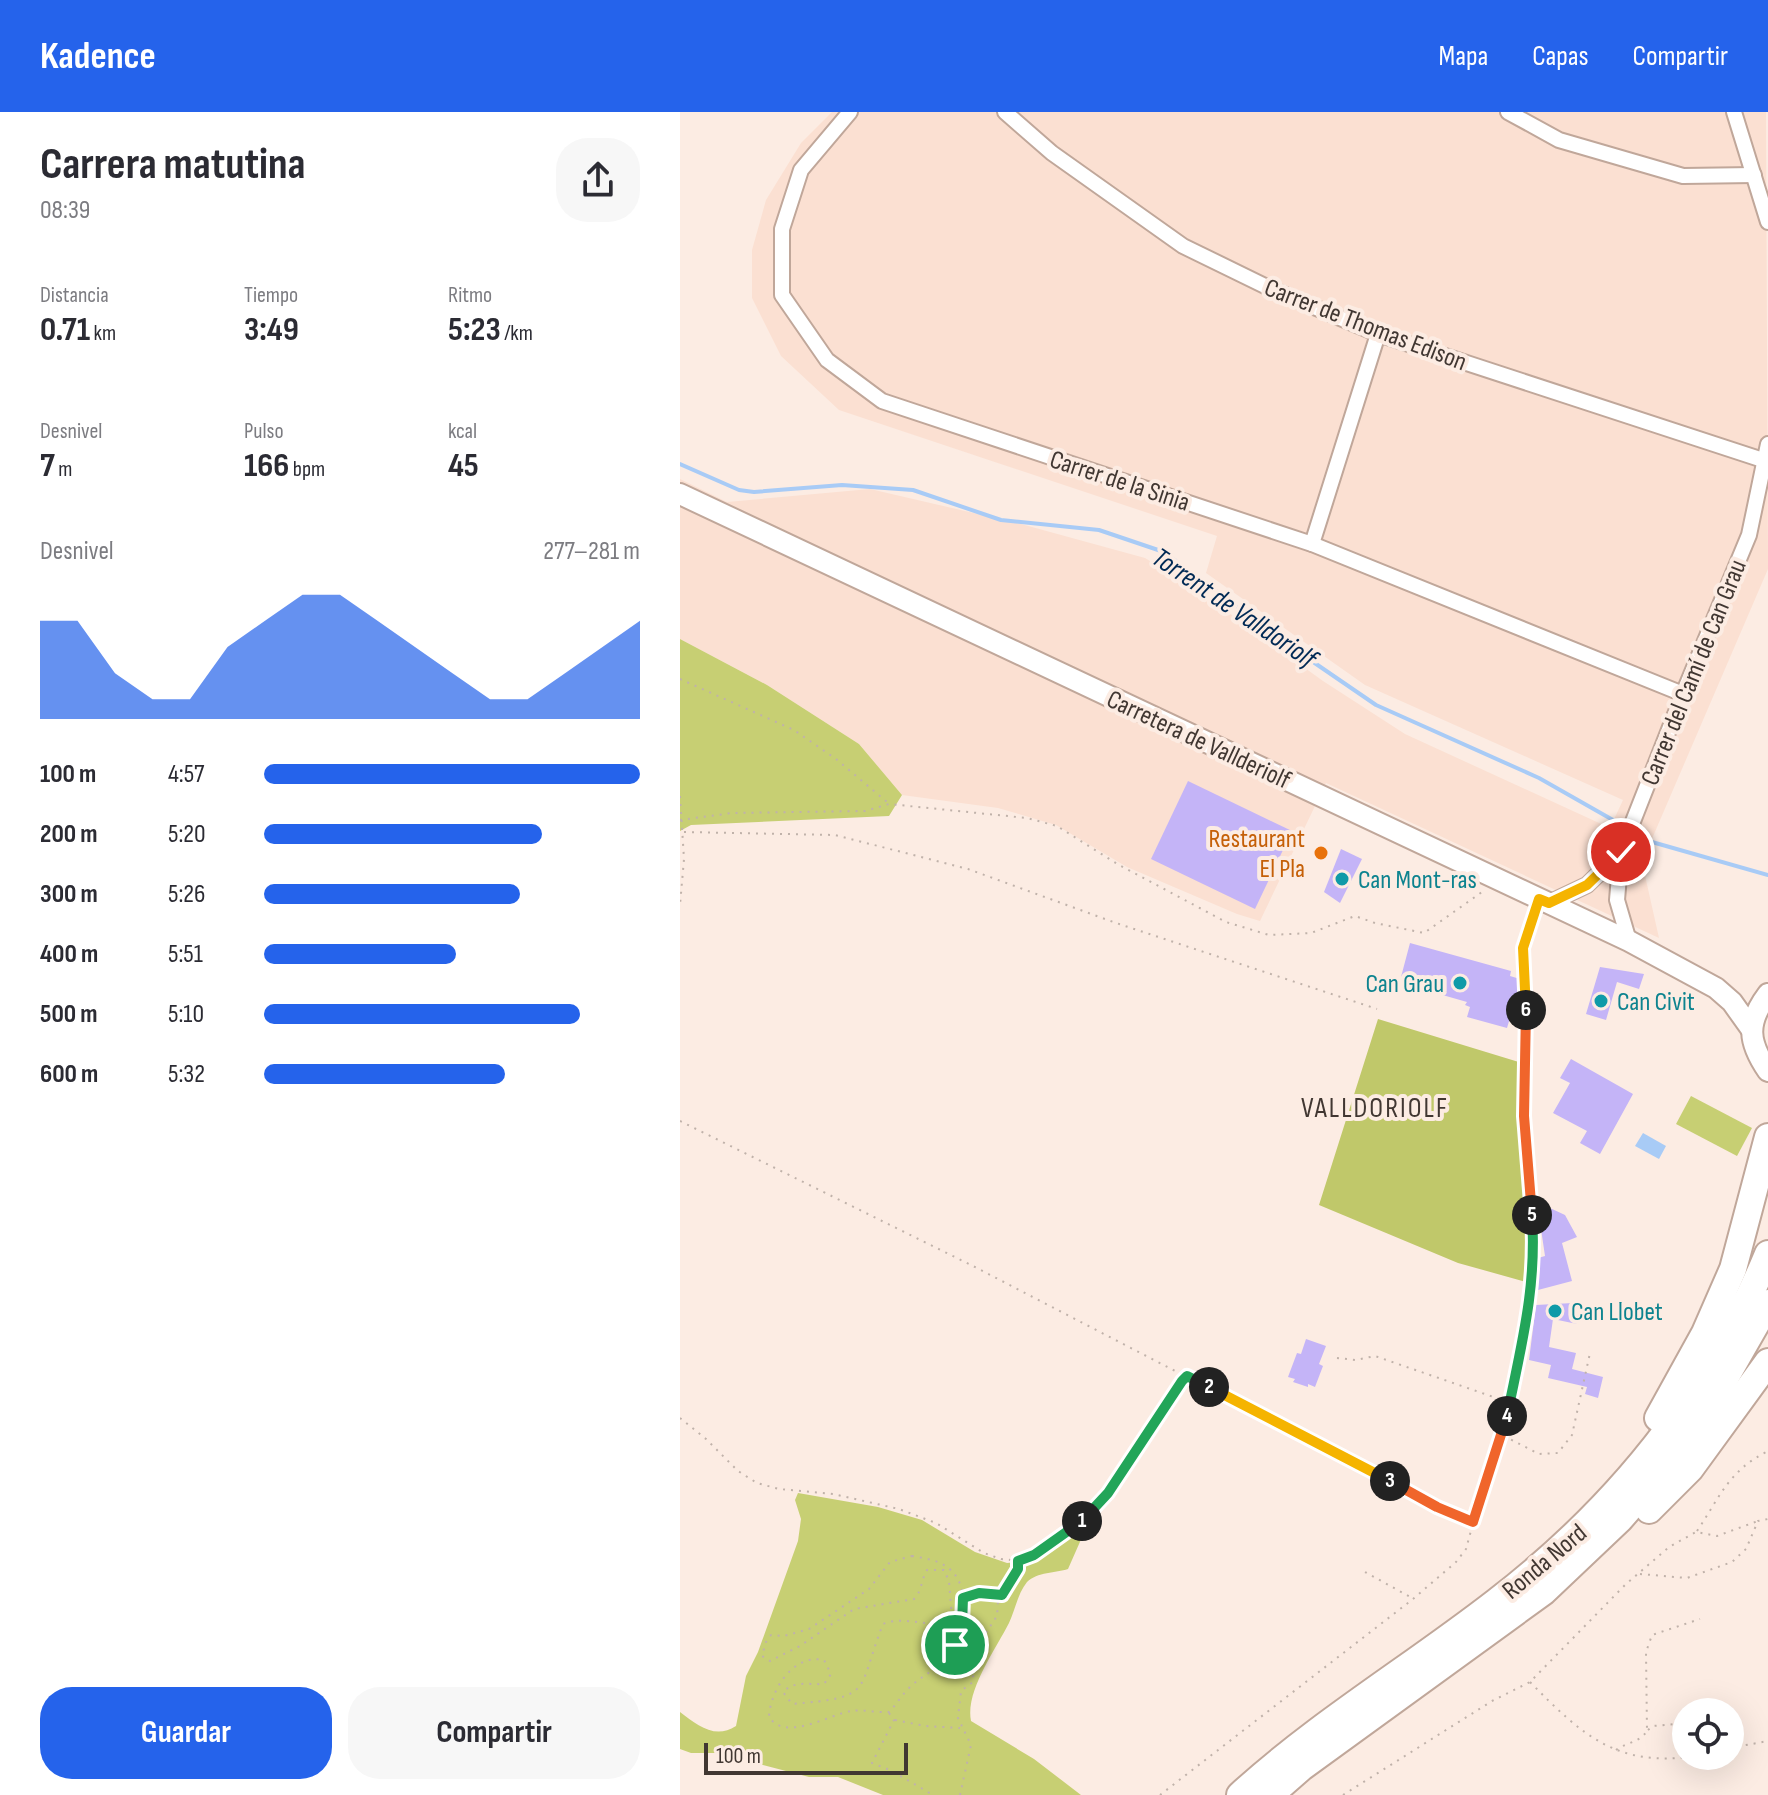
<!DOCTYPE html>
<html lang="es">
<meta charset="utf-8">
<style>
:root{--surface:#fff;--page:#f7f7f7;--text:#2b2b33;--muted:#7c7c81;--accent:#2563eb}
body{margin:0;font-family:"Sofia Sans Condensed",sans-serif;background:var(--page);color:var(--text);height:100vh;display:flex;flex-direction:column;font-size:30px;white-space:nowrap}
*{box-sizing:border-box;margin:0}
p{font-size:26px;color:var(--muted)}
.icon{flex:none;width:44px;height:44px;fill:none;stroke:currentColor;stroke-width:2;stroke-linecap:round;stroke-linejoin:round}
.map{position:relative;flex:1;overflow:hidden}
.side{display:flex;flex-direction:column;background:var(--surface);width:680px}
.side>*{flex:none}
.buttons{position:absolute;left:992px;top:1586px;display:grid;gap:16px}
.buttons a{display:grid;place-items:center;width:72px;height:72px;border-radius:50%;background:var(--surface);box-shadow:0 8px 32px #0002;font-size:40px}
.scale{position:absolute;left:24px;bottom:20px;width:204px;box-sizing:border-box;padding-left:8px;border:4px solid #413732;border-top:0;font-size:22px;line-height:28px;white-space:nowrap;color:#413732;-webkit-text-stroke:6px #fcece3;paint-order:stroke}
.pin{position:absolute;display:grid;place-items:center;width:68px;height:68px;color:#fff;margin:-34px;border:4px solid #fff;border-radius:50%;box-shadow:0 2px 8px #0007}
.km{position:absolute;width:40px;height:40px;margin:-20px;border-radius:50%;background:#222;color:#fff;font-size:22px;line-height:40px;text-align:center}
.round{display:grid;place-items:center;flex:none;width:84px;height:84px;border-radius:32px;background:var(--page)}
.summary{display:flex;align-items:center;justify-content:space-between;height:136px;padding:0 40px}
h1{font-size:44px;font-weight:700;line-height:60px}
.stats{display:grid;grid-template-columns:repeat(3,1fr);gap:12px;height:136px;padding:8px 40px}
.stats div{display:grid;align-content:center}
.stats b{font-size:34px;font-weight:700}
.stats small{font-size:22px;font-weight:400}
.stats p{font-size:22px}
.chart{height:224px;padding:16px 40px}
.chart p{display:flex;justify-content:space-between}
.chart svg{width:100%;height:144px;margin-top:8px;fill:var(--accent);opacity:.7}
.primary-button{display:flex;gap:16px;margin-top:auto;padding:16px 40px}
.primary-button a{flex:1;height:92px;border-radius:32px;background:var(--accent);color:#fff;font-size:32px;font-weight:700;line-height:92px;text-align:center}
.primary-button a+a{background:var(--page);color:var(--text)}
ul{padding:0 40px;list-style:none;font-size:26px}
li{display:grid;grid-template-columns:128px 96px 1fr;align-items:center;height:60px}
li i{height:20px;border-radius:10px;background:var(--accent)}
header{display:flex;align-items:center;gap:48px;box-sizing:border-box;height:112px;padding:0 40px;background:var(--accent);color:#fff}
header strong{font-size:38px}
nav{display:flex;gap:44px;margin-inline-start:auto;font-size:28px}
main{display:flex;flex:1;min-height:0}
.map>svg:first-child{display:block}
.built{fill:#fbe0d2}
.green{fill:#c7cf73}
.forest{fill:#c0c86a}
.water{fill:#a8cbf6}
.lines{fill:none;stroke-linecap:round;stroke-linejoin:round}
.stream{stroke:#a8cbf6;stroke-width:4}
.building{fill:#c4b4f7}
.street-casing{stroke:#c0a79a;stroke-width:18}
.secondary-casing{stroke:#c0a79a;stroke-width:24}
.highway-casing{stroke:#c0a79a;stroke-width:30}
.path{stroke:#c0b2aa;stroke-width:2;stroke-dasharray:2 6;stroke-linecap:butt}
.street{stroke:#fff;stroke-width:14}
.secondary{stroke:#fff;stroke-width:20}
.highway{stroke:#fff;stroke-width:26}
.split-1-casing{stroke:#fff;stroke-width:16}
.split-2-casing{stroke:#fff;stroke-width:16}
.split-3-casing{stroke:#fff;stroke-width:16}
.split-4-casing{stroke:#fff;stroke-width:16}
.split-5-casing{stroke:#fff;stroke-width:16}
.split-6-casing{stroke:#fff;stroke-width:16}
.split-7-casing{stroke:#fff;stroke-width:16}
.split-1{stroke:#22a559;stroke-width:10}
.split-2{stroke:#22a559;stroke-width:10}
.split-3{stroke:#f5b400;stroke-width:10}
.split-4{stroke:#f0652b;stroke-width:10}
.split-5{stroke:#22a559;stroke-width:10}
.split-6{stroke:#f0652b;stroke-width:10}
.split-7{stroke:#f5b400;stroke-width:10}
.food-dot{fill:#e8710a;stroke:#fcece3;stroke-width:3}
.culture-dot{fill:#0f9aa8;stroke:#fcece3;stroke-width:3}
.labels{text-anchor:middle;stroke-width:8;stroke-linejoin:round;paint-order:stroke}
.street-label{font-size:26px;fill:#413732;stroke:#fcece3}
.food-label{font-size:26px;fill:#c56008;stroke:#fcece3;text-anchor:end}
.culture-label{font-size:26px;fill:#0d838f;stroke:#fcece3;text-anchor:start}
.water-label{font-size:28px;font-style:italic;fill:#012a55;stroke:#fcece3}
.neighbourhood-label{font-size:28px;letter-spacing:2px;fill:#413732;stroke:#fcece3}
</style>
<header>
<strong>Kadence</strong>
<nav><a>Mapa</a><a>Capas</a><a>Compartir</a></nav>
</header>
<main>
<section class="side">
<div class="summary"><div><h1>Carrera matutina</h1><p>08:39</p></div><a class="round"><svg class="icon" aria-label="share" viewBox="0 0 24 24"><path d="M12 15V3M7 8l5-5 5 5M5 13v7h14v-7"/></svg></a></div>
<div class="stats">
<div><p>Distancia</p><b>0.71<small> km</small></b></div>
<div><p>Tiempo</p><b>3:49</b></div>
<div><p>Ritmo</p><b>5:23<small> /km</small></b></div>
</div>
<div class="stats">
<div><p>Desnivel</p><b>7<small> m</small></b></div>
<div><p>Pulso</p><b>166<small> bpm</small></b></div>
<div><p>kcal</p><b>45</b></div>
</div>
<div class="chart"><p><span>Desnivel</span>277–281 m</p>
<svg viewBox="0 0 160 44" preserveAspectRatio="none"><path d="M0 44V14L10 14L20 30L30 38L40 38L50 22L60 14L70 6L80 6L90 14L100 22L110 30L120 38L130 38L140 30L150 22L160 14V44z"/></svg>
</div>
<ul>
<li><b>100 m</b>4:57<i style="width:100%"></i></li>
<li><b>200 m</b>5:20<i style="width:74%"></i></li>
<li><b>300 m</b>5:26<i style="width:68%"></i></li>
<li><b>400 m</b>5:51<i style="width:51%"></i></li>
<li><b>500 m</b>5:10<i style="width:84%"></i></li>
<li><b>600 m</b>5:32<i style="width:64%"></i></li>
</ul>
<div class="primary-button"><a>Guardar</a><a>Compartir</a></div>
</section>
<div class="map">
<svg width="1088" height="1683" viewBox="0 0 1088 1683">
<rect width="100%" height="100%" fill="#fcece3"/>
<path class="built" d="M152,0H1086L1088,457L962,750L979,826L646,671L580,809L557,802L447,755L376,713L318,696L222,683L179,632L87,573L0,527V367L47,390L190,377L341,412L465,446L513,475L643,569L725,622L930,716L943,688L685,573L526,461L537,424L159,298L101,244L72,186V138L86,88L121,31Z"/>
<g class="green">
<path d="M0,527L87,573L179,632L222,683L209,704L11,713L0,719Z"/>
<path d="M1011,984L1072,1016L1057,1044L996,1012Z"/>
<path d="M118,1381L198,1395L242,1408L295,1440L327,1451L349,1449L389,1426L401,1416L407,1421L403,1423L388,1457C376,1461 357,1460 347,1470C338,1481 335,1498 329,1511C316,1537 285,1579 291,1609L354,1647L401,1683H203L158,1665H129L37,1641H11L0,1637V1600C17,1613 35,1628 56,1614L66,1564L78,1540L118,1429L121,1407L115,1388Z"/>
</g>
<path class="forest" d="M698,907L842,951L841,1017L850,1171L778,1151L639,1093Z"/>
<path class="water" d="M963,1021L986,1034L979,1047L955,1034Z"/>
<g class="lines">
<g class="stream">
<path d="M0,352L59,378L74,380L162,373L233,378L321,408L419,418L484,440L604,530L696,593L859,666L940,712"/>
<path d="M960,723L972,730L1088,763"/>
</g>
</g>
<g class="building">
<path d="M508,669L612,719L575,797L471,747Z"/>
<path d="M661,737L682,747L660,791L644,780Z"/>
<path d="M730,831L831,859L830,864L840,867L842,881L838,879L827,916L787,905L790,895L785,893L787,890L731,874L733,868L721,865Z"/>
<path d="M920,855L964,862L959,877L937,870L926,908L906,902Z"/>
<path d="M891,947L953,982L920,1042L900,1031L907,1019L873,1001L890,971L880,966Z"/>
<path d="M857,1090L885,1103L897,1125L882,1131L892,1169L858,1178V1146L865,1144Z"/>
<path d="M893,1191L897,1212L873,1207L869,1235L896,1241L892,1257L923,1265L918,1286L905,1282L907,1275L868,1266L871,1253L849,1248L856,1193Z"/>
<path d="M626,1227L646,1234L639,1252L643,1254L635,1275L628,1272V1275L613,1270L615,1267L608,1265L617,1241L621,1242Z"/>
</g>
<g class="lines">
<g class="street-casing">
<g id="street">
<path d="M170,0L121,58L102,117V183L147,248L202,289L632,432L1003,582"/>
<path d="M325,0L372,41L503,134L589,176L698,222L1086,349"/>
<path d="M828,0L879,28L1003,64L1074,63"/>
<path d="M1054,0L1088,110"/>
<path d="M632,432L698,222"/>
<path d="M869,791L907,773L941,740"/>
<path d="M949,829L937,788L941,740L1003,582L1069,423L1088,332"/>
</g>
</g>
<g class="secondary-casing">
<g id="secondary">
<path d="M0,382L949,829L1036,876L1052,890L1072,918"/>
<path d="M1088,882C1066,911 1068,930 1088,959"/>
</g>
</g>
<g class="highway-casing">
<g id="highway">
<path d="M978,1306L1025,1221L1053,1157L1088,1025"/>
<path d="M969,1398L1010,1357L1088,1250"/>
<path d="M560,1683C639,1611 731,1556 816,1490C937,1397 1029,1284 1088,1142"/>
<path d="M590,1683L622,1655L863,1480L940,1407L989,1351L1024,1303L1088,1191"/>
</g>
</g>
<g class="path">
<path d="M0,567L114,618L156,647L207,690"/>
<path d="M0,684L4,747L0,793"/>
<path d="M0,708L52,701L185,699L209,692L347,706L377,714L439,753L546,810L589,823L631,821L675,804L695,811L744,821L802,780"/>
<path d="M4,720L155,723L288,757L436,811L697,897"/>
<path d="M0,1009L293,1154L757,1395L792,1410"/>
<path d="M657,1246L676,1248L695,1244L828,1290"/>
<path d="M0,1306L26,1327L58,1359L77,1371L99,1377L153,1382L219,1397L256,1411L304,1441L321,1447L340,1449L380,1427L420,1391L507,1264"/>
<path d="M824,1324L859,1342L878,1341L892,1323L910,1241"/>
<path d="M1017,1419C1040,1385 1048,1359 1088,1339"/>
<path d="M232,1444C243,1446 258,1448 267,1455C292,1472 286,1519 271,1541C259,1557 242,1563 229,1576C221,1584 216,1593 209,1600C197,1601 182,1597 171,1599C148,1603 106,1630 89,1605C90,1579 113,1541 144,1548L151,1562L144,1572C129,1573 115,1568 103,1580L112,1592C195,1585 176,1581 203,1512C226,1502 251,1519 272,1507L269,1469L264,1458H247C241,1468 242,1479 234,1487L174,1497L120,1534L90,1549L82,1544L86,1530L91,1523L104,1524L129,1517L189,1477L210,1450Z"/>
<path d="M685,1460L732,1486"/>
<path d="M960,1462L1007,1466L1052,1450L1066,1437L1078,1409L1088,1407"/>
<path d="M284,1486L299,1481L321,1483"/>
<path d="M850,1570C902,1623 937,1656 1015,1644"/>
<path d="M209,1601L214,1608L192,1651L210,1658L253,1683"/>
<path d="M215,1608L245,1614L280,1616"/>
<path d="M968,1618L973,1614L1006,1611"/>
<path d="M1050,1636L1088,1629"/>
<path d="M936,1638C947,1630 959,1631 967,1619L966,1540L972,1523L1020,1507"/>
<path d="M280,1683L291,1633L278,1606L281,1579L293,1570L294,1539L317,1504L318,1490L338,1457V1450"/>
<path d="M480,1683L733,1487L776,1450L786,1437L808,1356L823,1324L851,1189L854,1134L844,1004L846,887L843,836L854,803"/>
<path d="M663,1683L812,1589L850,1570L945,1473L989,1435L1016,1420L1037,1424L1078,1409"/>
</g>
<use href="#street" class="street"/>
<use href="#secondary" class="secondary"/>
<use href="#highway" class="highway"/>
</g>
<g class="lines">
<g class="split-1-casing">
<path id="split-1" d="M275,1533L282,1513L283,1486L299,1481L322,1483L338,1457V1449L354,1443L402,1409"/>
</g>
<g class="split-2-casing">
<path id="split-2" d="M402,1409L428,1381L502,1269L507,1264L529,1275"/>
</g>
<g class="split-3-casing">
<path id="split-3" d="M529,1275L710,1369"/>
</g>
<g class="split-4-casing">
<path id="split-4" d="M710,1369L757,1395L793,1410L827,1304"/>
</g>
<g class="split-5-casing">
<path id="split-5" d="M827,1304C841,1234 857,1176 852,1103"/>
</g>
<g class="split-6-casing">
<path id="split-6" d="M846,898L844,1004L852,1103"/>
</g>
<g class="split-7-casing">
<path id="split-7" d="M846,898L843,836L859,787L869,791L907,773L941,740"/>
</g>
<use href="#split-1" class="split-1"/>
<use href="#split-2" class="split-2"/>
<use href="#split-3" class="split-3"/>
<use href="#split-4" class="split-4"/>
<use href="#split-5" class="split-5"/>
<use href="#split-6" class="split-6"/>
<use href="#split-7" class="split-7"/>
</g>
<circle class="food-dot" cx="641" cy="741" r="8"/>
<g class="culture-dot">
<circle cx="662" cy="767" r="8"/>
<circle cx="780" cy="871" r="8"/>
<circle cx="921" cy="889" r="8"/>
<circle cx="875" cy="1199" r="8"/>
</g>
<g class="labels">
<g class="street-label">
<text transform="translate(686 212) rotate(21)" y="9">Carrer de Thomas Edison</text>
<text transform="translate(440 368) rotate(18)" y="9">Carrer de la Sinia</text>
<text transform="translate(1013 560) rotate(-68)" y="9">Carrer del Camí de Can Grau</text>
<text transform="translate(519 627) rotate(25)" y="9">Carretera de Vallderiolf</text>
<text transform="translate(864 1449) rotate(-40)" y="9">Ronda Nord</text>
</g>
<g class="food-label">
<text x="625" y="735">Restaurant<tspan x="625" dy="30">El Pla</tspan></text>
</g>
<g class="culture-label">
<text x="678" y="776">Can Mont-ras</text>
<text x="764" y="880" text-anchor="end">Can Grau</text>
<text x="937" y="898">Can Civit</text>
<text x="891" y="1208">Can Llobet</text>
</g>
<g class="water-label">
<text transform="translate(555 495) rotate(34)" y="10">Torrent de Valldoriolf</text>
</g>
<g class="neighbourhood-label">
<text x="695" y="1005">VALLDORIOLF</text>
</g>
</g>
</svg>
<div class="buttons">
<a><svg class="icon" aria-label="locate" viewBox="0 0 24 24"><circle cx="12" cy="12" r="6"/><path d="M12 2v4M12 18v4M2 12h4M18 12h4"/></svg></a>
</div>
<div class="scale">100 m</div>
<div class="pin" style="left:275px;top:1533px;background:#1e9e55"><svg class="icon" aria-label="arrive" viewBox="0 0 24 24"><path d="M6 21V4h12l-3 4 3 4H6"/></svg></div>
<div class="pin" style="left:941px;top:740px;background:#d93025"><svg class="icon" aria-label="check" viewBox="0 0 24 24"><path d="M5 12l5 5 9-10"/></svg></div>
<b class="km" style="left:402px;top:1409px">1</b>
<b class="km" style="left:529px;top:1275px">2</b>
<b class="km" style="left:710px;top:1369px">3</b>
<b class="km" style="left:827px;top:1304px">4</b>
<b class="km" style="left:852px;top:1103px">5</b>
<b class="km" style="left:846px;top:898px">6</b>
</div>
</main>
